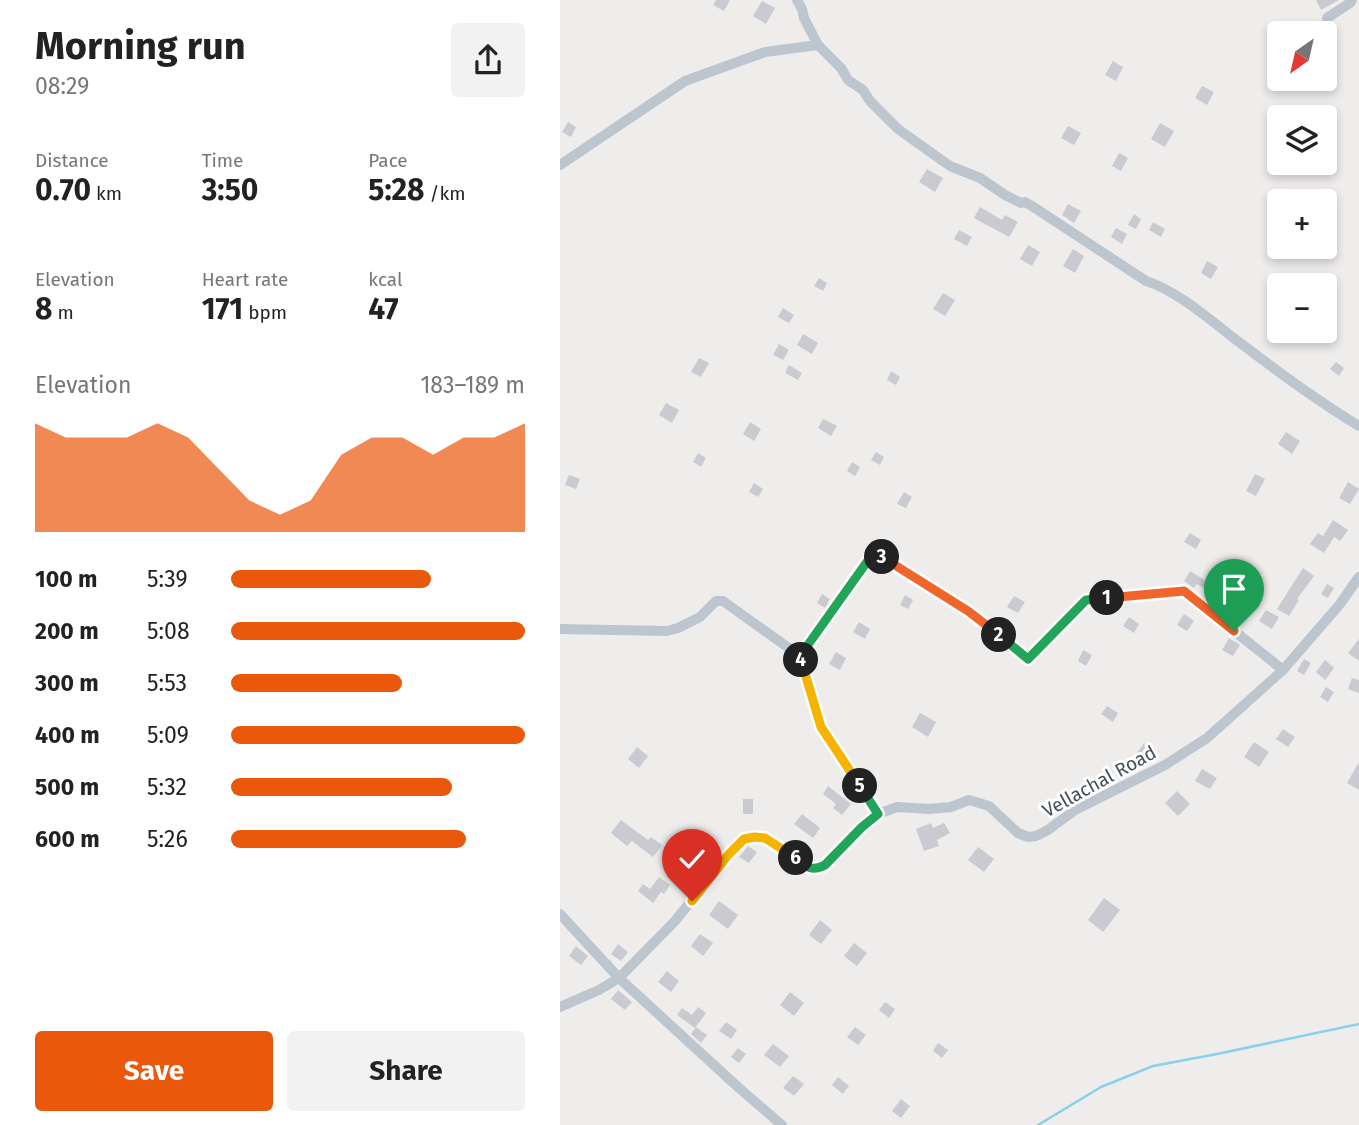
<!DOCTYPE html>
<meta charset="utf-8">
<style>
:root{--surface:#fff;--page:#f2f2f2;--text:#222;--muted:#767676;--accent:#ea580c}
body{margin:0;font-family:"Fira Sans",sans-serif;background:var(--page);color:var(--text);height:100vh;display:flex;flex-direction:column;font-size:26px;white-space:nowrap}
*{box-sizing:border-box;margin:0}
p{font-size:23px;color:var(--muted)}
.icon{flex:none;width:38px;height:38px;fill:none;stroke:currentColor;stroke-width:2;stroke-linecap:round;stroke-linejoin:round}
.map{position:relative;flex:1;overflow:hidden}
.sheet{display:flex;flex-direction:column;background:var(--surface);width:560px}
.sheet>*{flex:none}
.needle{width:46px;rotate:214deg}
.tools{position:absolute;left:707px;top:21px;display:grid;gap:14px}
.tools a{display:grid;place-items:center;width:70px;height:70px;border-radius:7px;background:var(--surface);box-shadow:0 4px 10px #0003;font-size:35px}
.pin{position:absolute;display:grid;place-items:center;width:60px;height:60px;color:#fff;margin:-72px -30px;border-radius:50% 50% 50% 0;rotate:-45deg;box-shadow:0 0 7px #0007}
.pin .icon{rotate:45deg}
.km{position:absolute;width:35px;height:35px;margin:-18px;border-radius:50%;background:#222;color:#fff;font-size:19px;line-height:35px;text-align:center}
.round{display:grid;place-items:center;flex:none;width:74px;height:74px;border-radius:7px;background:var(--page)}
.headline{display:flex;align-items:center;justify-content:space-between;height:119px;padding:0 35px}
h1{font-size:38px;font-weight:700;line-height:52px}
.figures{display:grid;grid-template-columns:repeat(3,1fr);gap:10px;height:119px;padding:7px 35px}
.figures div{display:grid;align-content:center}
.figures b{font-size:30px;font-weight:700}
.figures small{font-size:19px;font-weight:400}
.figures p{font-size:19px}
.chart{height:196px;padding:14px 35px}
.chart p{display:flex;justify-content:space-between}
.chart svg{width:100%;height:126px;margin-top:7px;fill:var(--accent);opacity:.7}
.button{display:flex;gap:14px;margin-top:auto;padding:14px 35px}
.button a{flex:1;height:80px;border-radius:7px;background:var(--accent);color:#fff;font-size:28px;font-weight:700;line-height:80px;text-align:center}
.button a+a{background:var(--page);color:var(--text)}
ul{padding:0 35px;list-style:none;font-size:23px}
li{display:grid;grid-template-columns:112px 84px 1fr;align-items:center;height:52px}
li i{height:18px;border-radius:9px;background:var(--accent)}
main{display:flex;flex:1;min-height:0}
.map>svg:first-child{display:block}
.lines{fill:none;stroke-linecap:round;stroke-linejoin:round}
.stream{stroke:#88d1e8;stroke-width:2.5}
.building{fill:#c9cbd1}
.street{stroke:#bdc6ce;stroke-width:10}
.split-1-casing{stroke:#fff;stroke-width:14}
.split-2-casing{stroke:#fff;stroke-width:14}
.split-3-casing{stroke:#fff;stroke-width:14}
.split-4-casing{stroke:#fff;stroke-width:14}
.split-5-casing{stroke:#fff;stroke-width:14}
.split-6-casing{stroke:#fff;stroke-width:14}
.split-7-casing{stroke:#fff;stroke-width:14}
.split-1{stroke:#f0652b;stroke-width:9}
.split-2{stroke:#22a559;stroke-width:9}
.split-3{stroke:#f0652b;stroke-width:9}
.split-4{stroke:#22a559;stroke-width:9}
.split-5{stroke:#f5b400;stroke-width:9}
.split-6{stroke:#22a559;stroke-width:9}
.split-7{stroke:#f5b400;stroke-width:9}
.labels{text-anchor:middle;stroke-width:6;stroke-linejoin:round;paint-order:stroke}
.street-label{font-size:19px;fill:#454f59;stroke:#fff}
</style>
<main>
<section class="sheet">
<div class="headline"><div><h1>Morning run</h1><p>08:29</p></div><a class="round"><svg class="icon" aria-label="share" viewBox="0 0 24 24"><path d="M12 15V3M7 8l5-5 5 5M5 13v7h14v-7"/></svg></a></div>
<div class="figures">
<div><p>Distance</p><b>0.70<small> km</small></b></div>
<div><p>Time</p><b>3:50</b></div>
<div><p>Pace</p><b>5:28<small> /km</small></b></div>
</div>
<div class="figures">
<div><p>Elevation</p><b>8<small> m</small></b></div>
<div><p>Heart rate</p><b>171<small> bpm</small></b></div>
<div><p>kcal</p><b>47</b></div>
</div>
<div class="chart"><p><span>Elevation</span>183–189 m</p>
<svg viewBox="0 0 160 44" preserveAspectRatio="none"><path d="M0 44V6L10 11L20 11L30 11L40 6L50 11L60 22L70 33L80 38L90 33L100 17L110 11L120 11L130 17L140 11L150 11L160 6V44z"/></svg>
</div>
<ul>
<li><b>100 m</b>5:39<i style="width:68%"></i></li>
<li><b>200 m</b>5:08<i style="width:100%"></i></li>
<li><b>300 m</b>5:53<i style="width:58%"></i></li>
<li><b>400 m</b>5:09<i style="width:100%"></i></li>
<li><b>500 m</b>5:32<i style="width:75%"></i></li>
<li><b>600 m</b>5:26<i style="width:80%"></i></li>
</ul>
<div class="button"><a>Save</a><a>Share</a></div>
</section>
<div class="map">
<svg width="799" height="1125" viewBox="0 0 799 1125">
<rect width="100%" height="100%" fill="#efecec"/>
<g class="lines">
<path class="stream" d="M478,1125L541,1087L593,1066L657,1054L799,1024"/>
</g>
<g class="building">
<path d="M156,0H170L164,11L153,5Z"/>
<path d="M756,0H779L761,10Z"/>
<path d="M202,1L215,8L206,24L193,16Z"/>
<path d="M553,61L563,67L556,81L545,75Z"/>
<path d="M642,86L654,92L647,105L635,98Z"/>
<path d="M8,122L16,127L11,137L2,132Z"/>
<path d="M600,123L614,131L605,147L591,139Z"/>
<path d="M508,126L521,133L514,145L501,138Z"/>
<path d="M559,153L568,158L561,171L552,166Z"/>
<path d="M367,169L383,178L375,192L359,182Z"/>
<path d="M508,204L521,211L514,223L502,215Z"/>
<path d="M420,207L442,220L445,215L458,222L449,237L414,218Z"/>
<path d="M574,214L581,219L576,229L568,225Z"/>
<path d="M593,222L605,229L601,237L589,230Z"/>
<path d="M556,228L567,234L562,244L551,237Z"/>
<path d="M399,230L412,237L407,246L394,239Z"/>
<path d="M468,245L480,252L472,266L460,259Z"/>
<path d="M513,249L524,256L515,273L503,266Z"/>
<path d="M647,261L658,267L651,279L641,273Z"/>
<path d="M259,278L267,283L263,291L254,286Z"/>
<path d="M383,293L395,300L385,316L373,309Z"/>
<path d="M223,308L234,315L229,323L218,317Z"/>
<path d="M243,334L258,343L252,354L237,345Z"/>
<path d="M219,344L229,350L223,360L213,355Z"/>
<path d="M139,358L149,363L141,377L131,372Z"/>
<path d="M776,362L784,368L779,376L770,369Z"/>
<path d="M229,365L242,373L238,380L225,373Z"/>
<path d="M331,371L340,377L336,385L327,380Z"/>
<path d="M106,403L119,410L112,423L99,415Z"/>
<path d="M263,419L277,426L271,436L258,428Z"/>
<path d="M190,422L201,429L194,441L183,434Z"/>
<path d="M726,432L740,441L732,454L718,444Z"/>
<path d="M316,452L324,457L320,465L311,460Z"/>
<path d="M138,453L146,458L141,467L133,462Z"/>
<path d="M292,462L300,467L295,476L287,471Z"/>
<path d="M695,474L705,479L696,496L686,491Z"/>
<path d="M9,475L20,479L16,489L5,485Z"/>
<path d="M788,482L799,489L790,504L779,498Z"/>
<path d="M194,483L203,489L198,497L189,492Z"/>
<path d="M344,492L352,497L346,508L337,504Z"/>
<path d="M773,520L788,530L780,541L774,537L764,553L750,544L758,533L763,536Z"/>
<path d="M630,533L641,540L636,549L624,542Z"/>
<path d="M743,568L754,576L737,599L739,600L729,616L717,609Z"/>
<path d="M630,571L652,585L653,583L663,590L658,597L637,584L634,588L624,581Z"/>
<path d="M767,584L774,588L768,598L761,594Z"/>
<path d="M262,594L270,599L265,608L257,603Z"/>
<path d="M345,595L353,600L348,609L340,605Z"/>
<path d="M454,596L465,602L458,613L447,607Z"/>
<path d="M674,598L684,604L678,614L668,608Z"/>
<path d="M706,610L719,617L712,629L699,621Z"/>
<path d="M624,614L634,621L627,631L617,625Z"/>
<path d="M569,617L579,624L574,633L563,626Z"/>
<path d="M299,622L310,629L305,639L293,632Z"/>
<path d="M669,638L680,645L673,656L662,650Z"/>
<path d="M799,639V661L788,653Z"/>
<path d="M523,650L532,655L526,666L518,661Z"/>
<path d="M276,652L286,658L280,670L269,664Z"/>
<path d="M744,659L751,663L744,675L737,671Z"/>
<path d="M765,660L774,668L765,680L756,672Z"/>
<path d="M792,678L799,680V693L788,689Z"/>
<path d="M766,687L774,692L768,702L760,697Z"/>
<path d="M547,706L558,713L553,722L541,714Z"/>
<path d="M360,713L376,722L368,737L352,727Z"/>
<path d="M723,729L735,737L728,747L716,739Z"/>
<path d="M694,742L709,752L699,767L684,757Z"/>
<path d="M584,743L594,750L586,762L576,754Z"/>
<path d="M77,747L88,756L79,768L68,759Z"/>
<path d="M799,762V790L787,783Z"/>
<path d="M642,769L657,778L650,789L635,781Z"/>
<path d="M268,786L291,804L282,815L273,808L276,804L263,794Z"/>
<path d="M617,791L630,804L618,816L605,803Z"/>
<rect x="183" y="799" width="10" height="15"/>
<path d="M242,814L260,828L253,838L234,824Z"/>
<path d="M61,820L88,840L91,837L102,845L93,857L72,841L67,846L51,833Z"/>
<path d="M371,823L373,828L384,823L390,833L377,840L379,846L364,851L356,829Z"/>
<path d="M117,846L140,859L130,877L107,864Z"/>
<path d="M188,846L197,852L189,863L179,857Z"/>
<path d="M418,847L434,859L424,872L408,860Z"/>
<path d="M99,877L110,885L104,894L101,892L93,903L78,891L83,884L90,889Z"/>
<path d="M544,898L560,910L543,932L528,920Z"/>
<path d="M159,901L178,915L168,929L149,915Z"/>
<path d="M260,920L272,930L261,944L249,935Z"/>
<path d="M140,934L153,943L143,956L131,946Z"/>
<path d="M294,943L307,953L297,966L284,956Z"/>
<path d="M58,944L68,952L61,961L51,954Z"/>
<path d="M16,946L28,956L21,965L9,956Z"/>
<path d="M107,971L119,981L111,992L98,982Z"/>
<path d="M58,990L72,1002L65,1010L51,999Z"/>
<path d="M230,992L244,1003L234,1016L220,1005Z"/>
<path d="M325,1002L335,1009L329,1018L319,1010Z"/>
<path d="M138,1007L146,1013L135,1028L117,1015L122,1008L132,1015Z"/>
<path d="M166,1022L177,1030L171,1039L159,1031Z"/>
<path d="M136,1027L147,1035L141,1043L131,1034Z"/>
<path d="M295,1027L306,1035L298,1045L287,1037Z"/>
<path d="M378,1043L388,1050L382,1058L373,1051Z"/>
<path d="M213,1044L229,1056L220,1067L204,1055Z"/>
<path d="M178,1048L186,1054L179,1063L171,1057Z"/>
<path d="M233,1076L244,1084L234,1096L223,1088Z"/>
<path d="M278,1077L289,1086L283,1094L272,1085Z"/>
<path d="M341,1099L350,1106L341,1118L332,1111Z"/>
</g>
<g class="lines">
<g class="street">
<path d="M237,0L242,9L244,18L258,45L281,68L288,80L303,90L310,101L338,129L380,159L390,166L420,178L445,195L461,203L465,202L472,206L586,281C616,290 650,320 675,339C716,370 756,400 799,426"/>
<path d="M767,18L790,3L792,0"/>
<path d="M0,165L125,81L205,52L258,45"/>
<path d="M0,629L107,631L118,628L140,617L156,601H163L240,656"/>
<path d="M318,814L261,727L240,656L314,552L408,611L468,659L526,600L624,591L723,670"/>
<path d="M0,914L59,978L179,1088L222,1125"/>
<path d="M0,1007L39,990L59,978L115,921L169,854L184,839L195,837L205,838L237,859L245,866L252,869L259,868L265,865L302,827L318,814L337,807L369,809L391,807L409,800L429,806L458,833L468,837L476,836L488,830L515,810L605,765L647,738L723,670L780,604L799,577"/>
</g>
</g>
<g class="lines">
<g class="split-1-casing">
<path id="split-1" d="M547,598L624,591L674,631"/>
</g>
<g class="split-2-casing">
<path id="split-2" d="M439,635L468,659L526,600L547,598"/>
</g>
<g class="split-3-casing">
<path id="split-3" d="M322,557L408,611L439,635"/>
</g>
<g class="split-4-casing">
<path id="split-4" d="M241,660L240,656L314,552L322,557"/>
</g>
<g class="split-5-casing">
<path id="split-5" d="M241,660L261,727L300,786"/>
</g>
<g class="split-6-casing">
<path id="split-6" d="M236,858C246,867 252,872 265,865L302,827L318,814L300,786"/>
</g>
<g class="split-7-casing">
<path id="split-7" d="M132,901L169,854L184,839L195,837L205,838L236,858"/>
</g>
<use href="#split-1" class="split-1"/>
<use href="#split-2" class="split-2"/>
<use href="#split-3" class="split-3"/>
<use href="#split-4" class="split-4"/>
<use href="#split-5" class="split-5"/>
<use href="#split-6" class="split-6"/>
<use href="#split-7" class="split-7"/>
</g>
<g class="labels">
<g class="street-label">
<text transform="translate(539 781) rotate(-29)" y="7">Vellachal Road</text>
</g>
</g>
</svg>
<div class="tools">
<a><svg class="needle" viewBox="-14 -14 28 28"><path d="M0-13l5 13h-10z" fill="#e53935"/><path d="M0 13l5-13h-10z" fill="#767676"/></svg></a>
<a><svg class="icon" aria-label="layers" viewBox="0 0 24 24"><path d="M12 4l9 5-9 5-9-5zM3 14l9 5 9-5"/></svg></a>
<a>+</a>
<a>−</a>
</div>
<div class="pin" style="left:674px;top:631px;background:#1e9e55"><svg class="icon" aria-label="arrive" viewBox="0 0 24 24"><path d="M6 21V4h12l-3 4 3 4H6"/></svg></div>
<div class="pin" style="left:132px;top:901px;background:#d93025"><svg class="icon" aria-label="check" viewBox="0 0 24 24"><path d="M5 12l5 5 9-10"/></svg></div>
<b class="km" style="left:547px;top:598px">1</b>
<b class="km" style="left:439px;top:635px">2</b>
<b class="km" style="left:322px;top:557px">3</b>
<b class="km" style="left:241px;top:660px">4</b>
<b class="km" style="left:300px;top:786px">5</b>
<b class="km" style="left:236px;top:858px">6</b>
</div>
</main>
